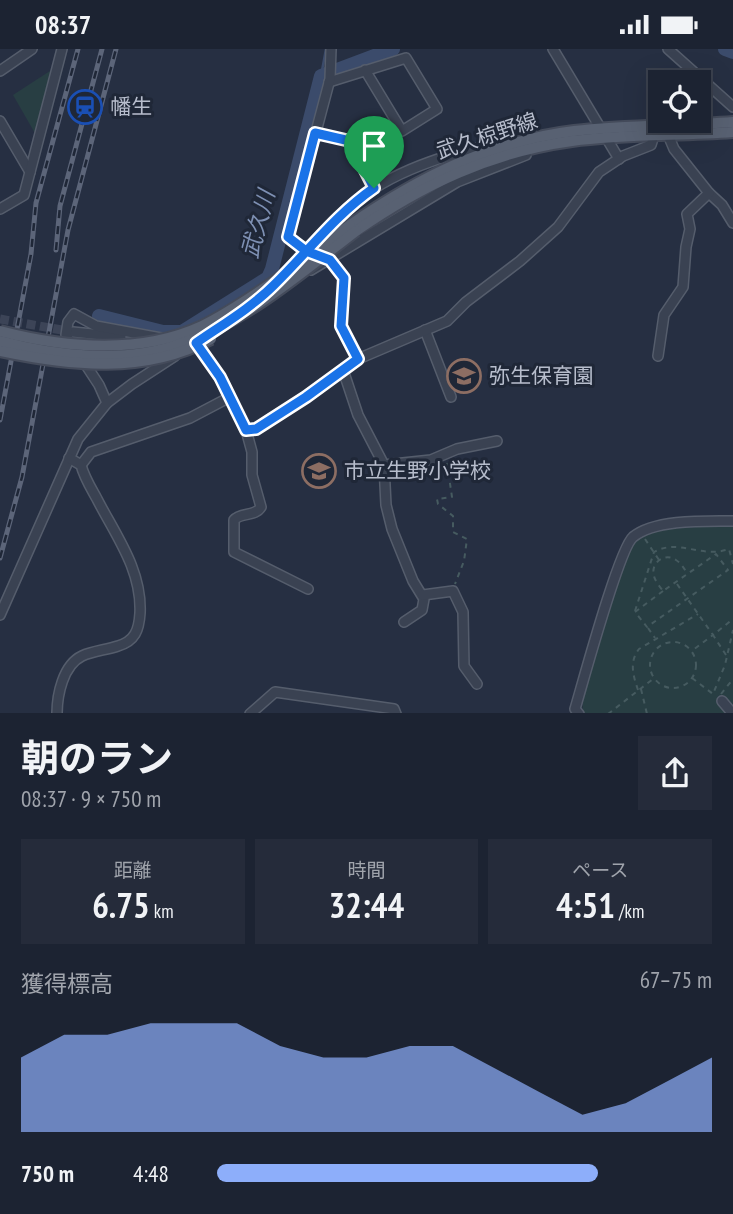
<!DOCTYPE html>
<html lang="ja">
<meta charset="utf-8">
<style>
:root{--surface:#1c2332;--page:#252b3a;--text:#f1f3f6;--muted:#a0a4ac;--line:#3a404d;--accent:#8daefa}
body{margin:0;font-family:"PT Sans Narrow","Noto Sans JP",sans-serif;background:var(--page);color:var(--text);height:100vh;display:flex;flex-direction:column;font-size:26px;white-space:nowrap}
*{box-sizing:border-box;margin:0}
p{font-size:23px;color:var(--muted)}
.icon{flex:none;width:38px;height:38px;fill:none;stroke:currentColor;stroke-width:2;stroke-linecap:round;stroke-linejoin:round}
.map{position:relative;height:664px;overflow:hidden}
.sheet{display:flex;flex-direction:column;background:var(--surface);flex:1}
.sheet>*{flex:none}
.fabs{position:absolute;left:648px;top:21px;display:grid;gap:14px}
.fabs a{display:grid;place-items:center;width:63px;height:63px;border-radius:0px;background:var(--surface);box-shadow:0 7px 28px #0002,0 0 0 2px var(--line);font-size:35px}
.pin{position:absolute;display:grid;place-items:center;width:60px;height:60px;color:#fff;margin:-72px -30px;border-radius:50% 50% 50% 0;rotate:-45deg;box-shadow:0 0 7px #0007}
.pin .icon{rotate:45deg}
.round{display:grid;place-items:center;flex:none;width:74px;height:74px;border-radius:0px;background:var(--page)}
.headline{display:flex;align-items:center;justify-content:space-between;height:119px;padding:0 21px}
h1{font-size:38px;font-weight:700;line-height:52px}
.stats{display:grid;grid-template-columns:repeat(3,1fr);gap:10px;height:119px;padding:7px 21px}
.stats div{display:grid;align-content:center;border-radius:0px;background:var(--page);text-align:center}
.stats b{font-size:35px;font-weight:700}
.stats small{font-size:19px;font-weight:400}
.stats p{font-size:19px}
.chart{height:196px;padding:14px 21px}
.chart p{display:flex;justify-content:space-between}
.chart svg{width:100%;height:126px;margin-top:7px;fill:var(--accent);opacity:.7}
ul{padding:0 21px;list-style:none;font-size:23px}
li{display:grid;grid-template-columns:112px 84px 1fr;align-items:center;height:52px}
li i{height:18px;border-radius:9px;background:var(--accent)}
.status{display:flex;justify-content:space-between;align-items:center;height:49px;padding:0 35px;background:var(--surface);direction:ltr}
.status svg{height:19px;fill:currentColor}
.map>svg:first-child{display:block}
.green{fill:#283e43}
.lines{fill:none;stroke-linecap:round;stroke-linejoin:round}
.stream{stroke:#3b4b6b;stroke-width:2.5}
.river{stroke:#3b4b6b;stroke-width:14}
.minor-tunnel{stroke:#3c4457;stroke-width:9;stroke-dasharray:9 4.5;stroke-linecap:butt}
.minor-casing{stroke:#555d6c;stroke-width:12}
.major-casing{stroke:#444b5b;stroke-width:14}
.path{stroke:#465b60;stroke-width:2;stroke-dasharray:5 5;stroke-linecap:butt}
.minor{stroke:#3a4252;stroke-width:9}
.major{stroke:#586172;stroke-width:10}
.rail-casing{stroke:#5c6579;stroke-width:5}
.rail{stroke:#1f2737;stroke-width:2.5;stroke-dasharray:8;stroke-linecap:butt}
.major-bridge-casing{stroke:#444b5b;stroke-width:14;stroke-linecap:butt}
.major-bridge{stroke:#586172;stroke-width:10}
.route-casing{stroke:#fff;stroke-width:14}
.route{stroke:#1a73e8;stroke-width:9}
.labels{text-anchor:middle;stroke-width:6;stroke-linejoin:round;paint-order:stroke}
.poi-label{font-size:21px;fill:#b7bdcc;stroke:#1f2737;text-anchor:start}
.street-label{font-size:21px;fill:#b7bdcc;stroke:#1f2737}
.water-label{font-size:23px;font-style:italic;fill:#7e90b3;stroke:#1f2737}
</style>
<div class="status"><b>08:37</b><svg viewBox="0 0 49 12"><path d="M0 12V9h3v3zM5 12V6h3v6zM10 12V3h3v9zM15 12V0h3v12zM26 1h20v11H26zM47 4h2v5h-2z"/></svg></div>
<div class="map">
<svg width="733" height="665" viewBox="0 0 733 665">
<rect width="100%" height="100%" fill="#262f42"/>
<g class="green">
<path d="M53,20L36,86L13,46Z"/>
<path d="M733,475V664L583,665C578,649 620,515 631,498C638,487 647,484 658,481Z"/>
</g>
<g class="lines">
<path class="stream" d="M321,27L326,0"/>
<g class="river">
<path d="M725,0L733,3"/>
<path d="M99,267L163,283H182L268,229L272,220L321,27L393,0"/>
</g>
<path class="minor-tunnel" d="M0,270L73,283"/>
<g class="minor-casing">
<g id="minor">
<path d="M553,0L619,110"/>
<path d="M668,0L733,58"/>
<path d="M0,22L32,0"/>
<path d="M329,33L406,9L437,60L402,82L365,21"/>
<path d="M0,72L30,123"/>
<path d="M315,84L350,92L374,139"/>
<path d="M709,144L722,156L733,174"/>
<path d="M0,160L24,146L62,0"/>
<path d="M312,204L288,188L330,30L331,0"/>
<path d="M325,209L330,211L344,229L341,277L358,310"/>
<path d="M298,211C317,189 336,168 359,150C403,116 459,103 512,90"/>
<path d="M311,221L457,133L526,106"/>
<path d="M425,281L451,348"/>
<path d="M73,283L121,288"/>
<path d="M192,293L196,294L224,335L246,381L252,403V426L261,458C255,468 241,463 234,471V503L308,540"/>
<path d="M74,299L66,286L68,273L74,265L96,277L161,289"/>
<path d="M658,307L664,266L683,238L686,198L690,180L687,165L709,144L674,100L666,81"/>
<path d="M82,310L99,336L107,354"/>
<path d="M343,321L358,366L384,416L386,456L392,480L413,532L424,550L422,561L404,573"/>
<path d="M246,381L256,380L306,348L358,310L447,272L466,253L520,212L558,178L599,123L623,107L651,96L656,80"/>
<path d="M81,416L91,403L190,369L230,348"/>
<path d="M384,416L431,411L457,400L497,392"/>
<path d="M423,546L453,542L463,563L464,617L477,635"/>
<path d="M0,566L78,390L107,354L132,335L175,307"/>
<path d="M722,652L733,665"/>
<path d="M57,665C57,646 63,616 82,607C93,602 106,601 118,597C135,592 139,581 140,564C142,521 116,487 97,450C91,439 84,428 81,416L69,409"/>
<path d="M250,665L275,643L394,660L396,665"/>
<path d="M579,665L575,660C583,633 619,500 633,488C655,470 706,472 733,472"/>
</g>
</g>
<g class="major-casing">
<g id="major">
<path d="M350,176C418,129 491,92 574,82C627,76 680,77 733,73"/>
<path d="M356,182C422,136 491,103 572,92C625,85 679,87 733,83"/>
</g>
</g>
<g class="path">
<path d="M447,414L452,448L437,450L438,455L453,467V483L467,490L464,512L455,535"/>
<path d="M645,490L659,511"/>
<path d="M677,535L713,586L693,601"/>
<path d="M663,542L635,563L647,578L728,521L716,505L663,542C660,538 655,532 654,527C650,514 665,503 676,511C681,514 684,520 688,525"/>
<path d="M635,562L654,503C679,489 701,510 729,500L733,515"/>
<path d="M648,579L655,589"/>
<circle cx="673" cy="616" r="23"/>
<path d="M726,606L713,586L733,570"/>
<path d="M692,629L713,645L725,616L733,581"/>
<path d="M641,640L647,665"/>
<path d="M638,641C633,626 629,613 639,600L698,565"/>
<path d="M721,645L733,630"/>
<path d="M608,665L653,630"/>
</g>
<use href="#minor" class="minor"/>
<use href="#major" class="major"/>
<g class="rail-casing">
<g id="rail">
<path d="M56,201L60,157L102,0"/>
<path d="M0,371L31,205L36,154L78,0"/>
<path d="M0,509L22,428L68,181L116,0"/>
</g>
</g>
<use href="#rail" class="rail"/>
<g class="major-bridge-casing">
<g id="major-bridge">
<path d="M284,226L350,176"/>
<path d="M0,282C66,299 139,306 202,277C233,262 261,241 290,222"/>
<path d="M0,292C56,307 125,315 180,295C246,272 301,224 356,182"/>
<path d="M0,302C71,317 144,325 211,290"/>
</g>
</g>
<use href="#major-bridge" class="major-bridge"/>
</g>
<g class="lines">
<g class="route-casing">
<path id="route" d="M374,139C335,166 308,203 274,236C251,259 222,276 196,294L220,328L246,381L256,380L306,348L358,310L341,277L344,229L330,211L306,202L288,188L315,84L350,92L374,139"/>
</g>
<use href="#route" class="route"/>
</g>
<defs>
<g id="station-ring" transform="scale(1.75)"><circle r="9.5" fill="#1f2737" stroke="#1a4fb4" stroke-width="1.5"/><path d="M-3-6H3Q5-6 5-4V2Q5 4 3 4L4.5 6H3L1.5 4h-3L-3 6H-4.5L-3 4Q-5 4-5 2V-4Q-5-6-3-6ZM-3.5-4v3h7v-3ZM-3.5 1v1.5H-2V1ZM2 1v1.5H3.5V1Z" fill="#1a4fb4"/></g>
<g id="school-ring" transform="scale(1.75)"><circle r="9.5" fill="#1f2737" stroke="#8d6e63" stroke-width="1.5"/><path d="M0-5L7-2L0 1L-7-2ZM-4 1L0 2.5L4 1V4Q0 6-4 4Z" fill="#8d6e63"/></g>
</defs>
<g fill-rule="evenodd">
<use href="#station-ring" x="85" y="58"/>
<use href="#school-ring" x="464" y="327"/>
<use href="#school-ring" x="319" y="422"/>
</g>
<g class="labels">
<g class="poi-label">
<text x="110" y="65">幡生</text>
<text x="489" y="334">弥生保育園</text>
<text x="344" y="429">市立生野小学校</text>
</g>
<g class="street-label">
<text transform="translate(487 87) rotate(-18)" y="7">武久椋野線</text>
</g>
<g class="water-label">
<text transform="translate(258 175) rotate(-75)" y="8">武久川</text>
</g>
</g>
</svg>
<div class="fabs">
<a><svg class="icon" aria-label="locate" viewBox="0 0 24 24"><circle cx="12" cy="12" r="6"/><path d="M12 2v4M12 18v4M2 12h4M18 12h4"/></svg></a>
</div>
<div class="pin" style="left:374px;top:139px;background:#1e9e55"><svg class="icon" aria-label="arrive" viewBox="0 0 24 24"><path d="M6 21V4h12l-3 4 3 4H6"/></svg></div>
</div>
<section class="sheet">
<div class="headline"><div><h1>朝のラン</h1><p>08:37 · 9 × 750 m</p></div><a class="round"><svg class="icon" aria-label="share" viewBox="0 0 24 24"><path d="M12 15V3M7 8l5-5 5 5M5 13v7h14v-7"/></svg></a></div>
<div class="stats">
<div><p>距離</p><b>6.75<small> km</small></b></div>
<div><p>時間</p><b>32:44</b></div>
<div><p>ペース</p><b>4:51<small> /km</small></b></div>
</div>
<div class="chart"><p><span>獲得標高</span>67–75 m</p>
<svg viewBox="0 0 160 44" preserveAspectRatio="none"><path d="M0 44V18L10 10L20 10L30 6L40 6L50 6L60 14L70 18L80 18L90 14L100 14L110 22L120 30L130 38L140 34L150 26L160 18V44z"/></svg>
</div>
<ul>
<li><b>750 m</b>4:48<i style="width:77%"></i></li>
</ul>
</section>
